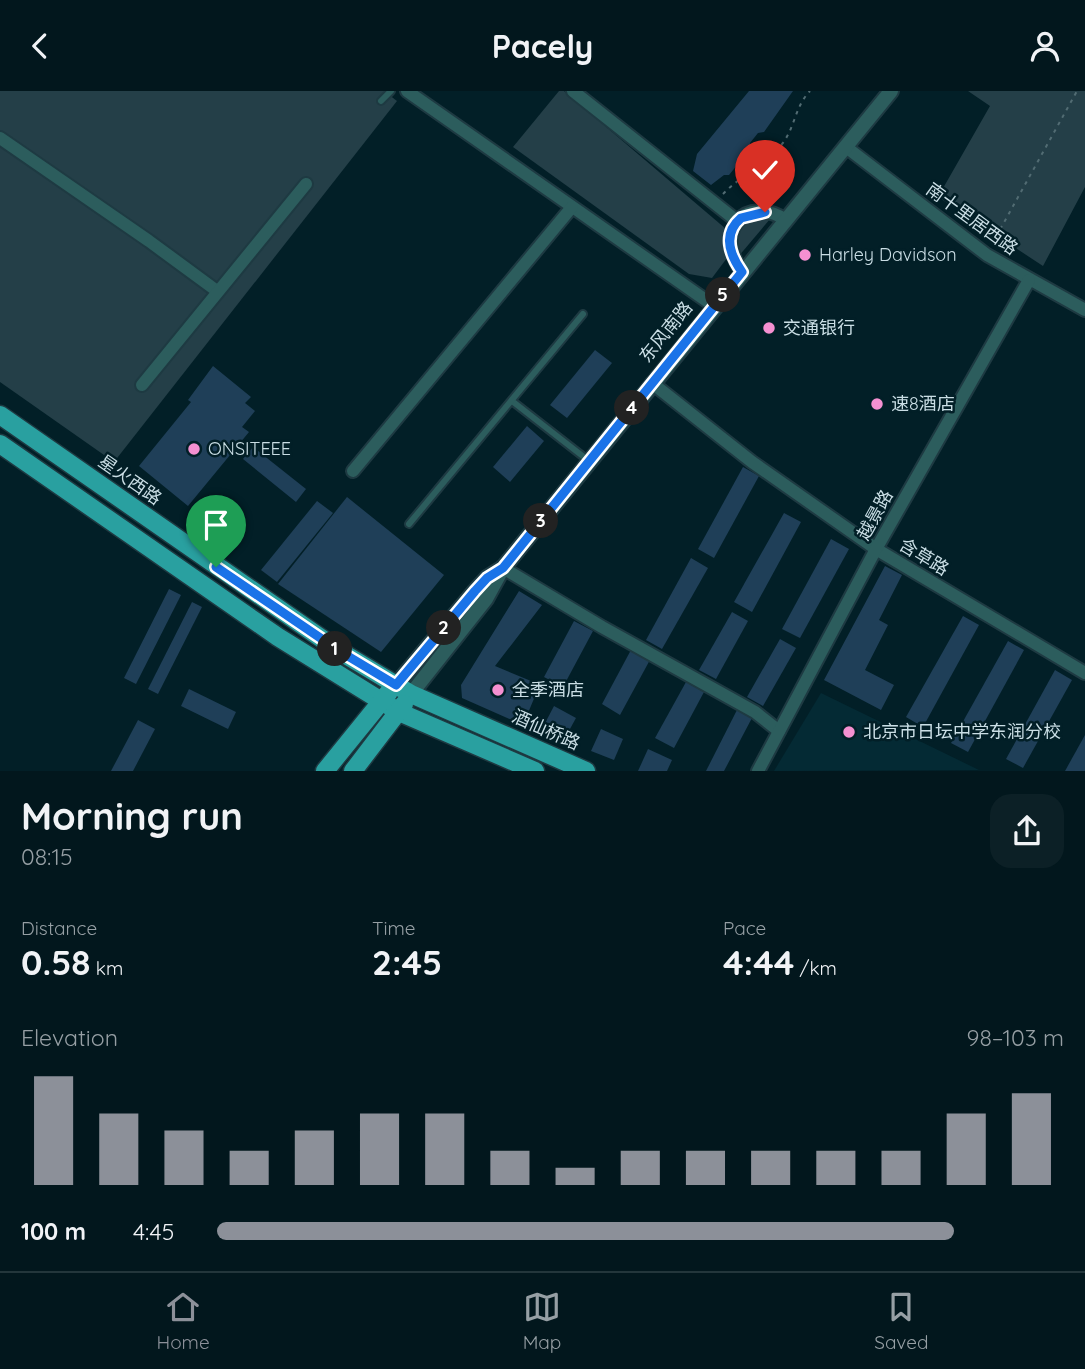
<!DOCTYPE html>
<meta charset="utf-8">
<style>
:root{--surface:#02171d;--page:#0c2026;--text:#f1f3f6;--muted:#969fa4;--line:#23363b;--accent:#8c9099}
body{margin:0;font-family:Quicksand,"Noto Sans SC",sans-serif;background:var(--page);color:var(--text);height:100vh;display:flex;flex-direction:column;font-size:26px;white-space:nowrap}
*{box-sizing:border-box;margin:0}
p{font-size:23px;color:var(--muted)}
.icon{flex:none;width:38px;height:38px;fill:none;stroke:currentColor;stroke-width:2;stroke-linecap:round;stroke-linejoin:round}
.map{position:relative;height:680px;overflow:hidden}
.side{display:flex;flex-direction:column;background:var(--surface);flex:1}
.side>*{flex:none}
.pin{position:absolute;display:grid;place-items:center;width:60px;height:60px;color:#fff;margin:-72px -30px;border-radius:50% 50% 50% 0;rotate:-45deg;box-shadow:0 0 7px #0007}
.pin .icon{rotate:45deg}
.km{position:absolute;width:35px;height:35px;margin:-18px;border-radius:50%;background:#222;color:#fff;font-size:19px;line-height:35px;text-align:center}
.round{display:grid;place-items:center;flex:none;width:74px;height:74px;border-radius:21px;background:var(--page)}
.headline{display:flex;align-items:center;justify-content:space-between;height:119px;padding:0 21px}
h1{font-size:38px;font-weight:800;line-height:52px}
.metrics{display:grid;grid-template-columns:repeat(3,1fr);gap:10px;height:119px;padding:7px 21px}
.metrics div{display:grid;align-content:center}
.metrics b{font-size:35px;font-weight:800}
.metrics small{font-size:19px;font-weight:400}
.metrics p{font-size:19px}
.chart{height:196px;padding:14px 21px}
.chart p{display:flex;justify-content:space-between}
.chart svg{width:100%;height:126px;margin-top:7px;stroke:var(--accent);stroke-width:6}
ul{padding:0 21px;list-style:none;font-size:23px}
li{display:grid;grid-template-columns:112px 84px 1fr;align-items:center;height:52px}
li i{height:18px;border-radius:9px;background:var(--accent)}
header{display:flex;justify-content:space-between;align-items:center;height:91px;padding:0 21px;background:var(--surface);font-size:32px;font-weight:800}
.menu{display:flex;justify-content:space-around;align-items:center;height:98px;border-top:2px solid var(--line);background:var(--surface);font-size:19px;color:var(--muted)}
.menu a{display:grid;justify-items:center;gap:4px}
.menu .current{color:var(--accent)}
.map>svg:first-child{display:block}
.built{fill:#042a34}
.green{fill:#243f48}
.building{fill:#1f3f58}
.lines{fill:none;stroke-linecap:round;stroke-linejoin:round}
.service-casing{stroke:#1e3a42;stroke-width:10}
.minor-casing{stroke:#1e3a42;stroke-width:16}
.tertiary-casing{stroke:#1e3a42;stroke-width:18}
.primary-casing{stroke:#1e3a42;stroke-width:21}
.path{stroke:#526c73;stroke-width:2;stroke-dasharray:3.5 5;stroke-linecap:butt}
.service{stroke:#2c5d5d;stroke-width:6}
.minor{stroke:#2c5d5d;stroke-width:12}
.tertiary{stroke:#2c5d5d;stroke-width:14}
.primary{stroke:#29a0a0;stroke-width:18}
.route-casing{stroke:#fff;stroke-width:14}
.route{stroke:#1a73e8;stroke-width:9}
.poi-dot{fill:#f590d1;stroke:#021f27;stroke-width:2.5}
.labels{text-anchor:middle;stroke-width:5;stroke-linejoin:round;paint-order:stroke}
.street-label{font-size:18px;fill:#cadee5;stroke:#021f27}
.poi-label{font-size:18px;fill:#cadee5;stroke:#021f27;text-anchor:start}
</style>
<header><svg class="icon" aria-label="back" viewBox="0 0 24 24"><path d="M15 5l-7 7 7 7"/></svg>Pacely<svg class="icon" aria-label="person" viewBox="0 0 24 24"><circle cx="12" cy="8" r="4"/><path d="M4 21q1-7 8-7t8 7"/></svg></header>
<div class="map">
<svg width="1085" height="680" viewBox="0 0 1085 680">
<rect width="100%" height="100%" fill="#021f27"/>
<path class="built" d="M821,602L979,679L774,680Z"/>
<g class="green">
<path d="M0,0H384L397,10L114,371L0,291Z"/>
<path d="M559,0H564L726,138L727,167L712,187L689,183L513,56Z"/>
<path d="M968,0H1085V96L1043,175L938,106L990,15Z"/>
<path d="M755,127L770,128L738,166C736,147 736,136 755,127Z"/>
</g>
<g class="building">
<path d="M749,0H793L764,41L758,42L750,52L751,57L729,84H724L711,94L693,80L697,63Z"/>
<path d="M595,259L612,272L567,327L550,314Z"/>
<path d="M213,275L251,306L245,312L255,320L242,336L249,341L188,415L139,375L191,311L188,309Z"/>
<path d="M527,335L544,350L510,391L493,376Z"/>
<path d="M253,356L306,398L296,411L243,368Z"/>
<path d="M743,376L759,385L714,467L698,458Z"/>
<path d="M347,406L444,484L381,561L278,493Z"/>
<path d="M317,410L333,422L277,491L261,479Z"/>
<path d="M784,422L801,431L752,521L734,511Z"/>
<path d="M831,448L849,458L800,547L782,538Z"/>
<path d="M691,467L708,477L662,558L646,549Z"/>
<path d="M885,475L902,484L879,529L888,534L865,579L894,594L881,619L824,589Z"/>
<path d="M169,498L181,504L136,593L124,587Z"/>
<path d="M519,500L542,514L495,575L531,590L538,598L523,634L462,607L461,594Z"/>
<path d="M192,511L202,516L158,603L148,598Z"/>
<path d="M732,521L748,530L716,588L699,579Z"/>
<path d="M963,525L979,534L923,636L906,626Z"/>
<path d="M574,530L593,540L563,596L544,586Z"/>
<path d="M780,548L796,557L763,615L747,606Z"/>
<path d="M1008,550L1024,559L968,661L951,652Z"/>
<path d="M632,557L651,567L620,624L602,613Z"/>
<path d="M1055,579L1072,589L1023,677L1006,668Z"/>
<path d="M686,591L704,601L674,657L655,647Z"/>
<path d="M189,598L236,621L228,638L181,615Z"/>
<path d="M554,615L576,627L565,647L543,636Z"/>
<path d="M738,617L753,625L724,680H706Z"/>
<path d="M138,629L155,638L133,680H111Z"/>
<path d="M601,638L623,648L614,669L591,660Z"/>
<path d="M1085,644V680H1065Z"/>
<path d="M648,658L672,669L667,680H638Z"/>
</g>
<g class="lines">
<g class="service-casing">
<g id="service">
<path d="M381,10L391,0"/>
<path d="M512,310L589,370"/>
<path d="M409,433L583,223"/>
</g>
</g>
<g class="minor-casing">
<g id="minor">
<path d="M407,0L714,215"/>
<path d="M573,0L737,130"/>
<path d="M0,47L149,150L217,200"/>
<path d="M846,56L987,164L1085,219"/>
<path d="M742,181C713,139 746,103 786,129"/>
<path d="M652,292L752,371L876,458L1085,582"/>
<path d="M142,294L306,93"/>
<path d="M353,380L572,116"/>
<path d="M503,477L602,536L755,621L779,640"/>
<path d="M758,680L876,458L1029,189"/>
</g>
</g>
<g class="tertiary-casing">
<g id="tertiary">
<path d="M396,594L475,500L487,487L503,477"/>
<path d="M411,603L486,508L503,477L891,0"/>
</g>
</g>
<g class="primary-casing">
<g id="primary">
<path d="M0,324L341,561L411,603L586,680"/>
<path d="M0,353L278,546L399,621L535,680"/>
<path d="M325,680L389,601"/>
<path d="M353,680L404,613"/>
</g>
</g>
<g class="path">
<path d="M723,103C741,84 766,74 782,53C795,37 795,15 810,0"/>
<path d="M992,153L1077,0"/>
</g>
<use href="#service" class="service"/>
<use href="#minor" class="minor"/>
<use href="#tertiary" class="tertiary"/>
<use href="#primary" class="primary"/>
</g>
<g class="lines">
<g class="route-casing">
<path id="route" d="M216,476L341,561L396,594L475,500L487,487L503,477L742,181C730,164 722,143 741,127L765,121"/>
</g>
<use href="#route" class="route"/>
</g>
<g class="poi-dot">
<circle cx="805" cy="164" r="7"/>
<circle cx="769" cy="237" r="7"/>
<circle cx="877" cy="313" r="7"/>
<circle cx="194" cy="358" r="7"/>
<circle cx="498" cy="599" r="7"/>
<circle cx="849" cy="641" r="7"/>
</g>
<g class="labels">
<g class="street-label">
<text transform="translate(972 128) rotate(36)" y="6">南十里居西路</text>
<text transform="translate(666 241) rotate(-51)" y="6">东风南路</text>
<text transform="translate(130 389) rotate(35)" y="6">星火西路</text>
<text transform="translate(875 424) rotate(-61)" y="6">越景路</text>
<text transform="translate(924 466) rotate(31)" y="6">含草路</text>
<text transform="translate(546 639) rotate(24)" y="6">酒仙桥路</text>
</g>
<g class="poi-label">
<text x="819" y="170">Harley Davidson</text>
<text x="783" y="243">交通银行</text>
<text x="891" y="319">速8酒店</text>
<text x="208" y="364">ONSITEEE</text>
<text x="512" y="605">全季酒店</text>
<text x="863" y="647">北京市日坛中学东润分校</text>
</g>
</g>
</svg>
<div class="pin" style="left:216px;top:476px;background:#1e9e55"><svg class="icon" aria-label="arrive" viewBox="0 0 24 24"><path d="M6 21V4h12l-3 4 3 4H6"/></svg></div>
<div class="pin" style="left:765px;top:121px;background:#d93025"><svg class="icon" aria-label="check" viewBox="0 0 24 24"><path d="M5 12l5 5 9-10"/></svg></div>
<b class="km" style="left:335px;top:558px">1</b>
<b class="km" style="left:444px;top:537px">2</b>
<b class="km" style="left:541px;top:430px">3</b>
<b class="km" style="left:632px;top:317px">4</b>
<b class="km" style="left:723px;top:204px">5</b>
</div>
<section class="side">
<div class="headline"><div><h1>Morning run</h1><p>08:15</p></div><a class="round"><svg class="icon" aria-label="share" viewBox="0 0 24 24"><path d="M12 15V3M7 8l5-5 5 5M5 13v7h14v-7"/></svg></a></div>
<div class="metrics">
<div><p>Distance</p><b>0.58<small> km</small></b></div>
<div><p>Time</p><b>2:45</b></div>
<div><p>Pace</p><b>4:44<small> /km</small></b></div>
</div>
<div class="chart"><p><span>Elevation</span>98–103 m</p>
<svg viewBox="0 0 160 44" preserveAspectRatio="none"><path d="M5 44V6M15 44V19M25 44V25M35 44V32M45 44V25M55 44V19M65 44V19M75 44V32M85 44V38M95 44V32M105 44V32M115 44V32M125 44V32M135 44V32M145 44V19M155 44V12"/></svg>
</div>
<ul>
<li><b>100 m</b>4:45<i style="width:87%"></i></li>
</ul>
</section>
<nav class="menu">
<a class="current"><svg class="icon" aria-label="home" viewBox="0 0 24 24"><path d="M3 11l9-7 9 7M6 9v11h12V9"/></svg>Home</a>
<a><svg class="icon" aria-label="map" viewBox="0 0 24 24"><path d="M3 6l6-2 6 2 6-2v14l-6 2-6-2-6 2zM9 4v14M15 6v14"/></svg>Map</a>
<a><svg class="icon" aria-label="saved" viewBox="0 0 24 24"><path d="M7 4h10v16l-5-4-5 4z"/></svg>Saved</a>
</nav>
